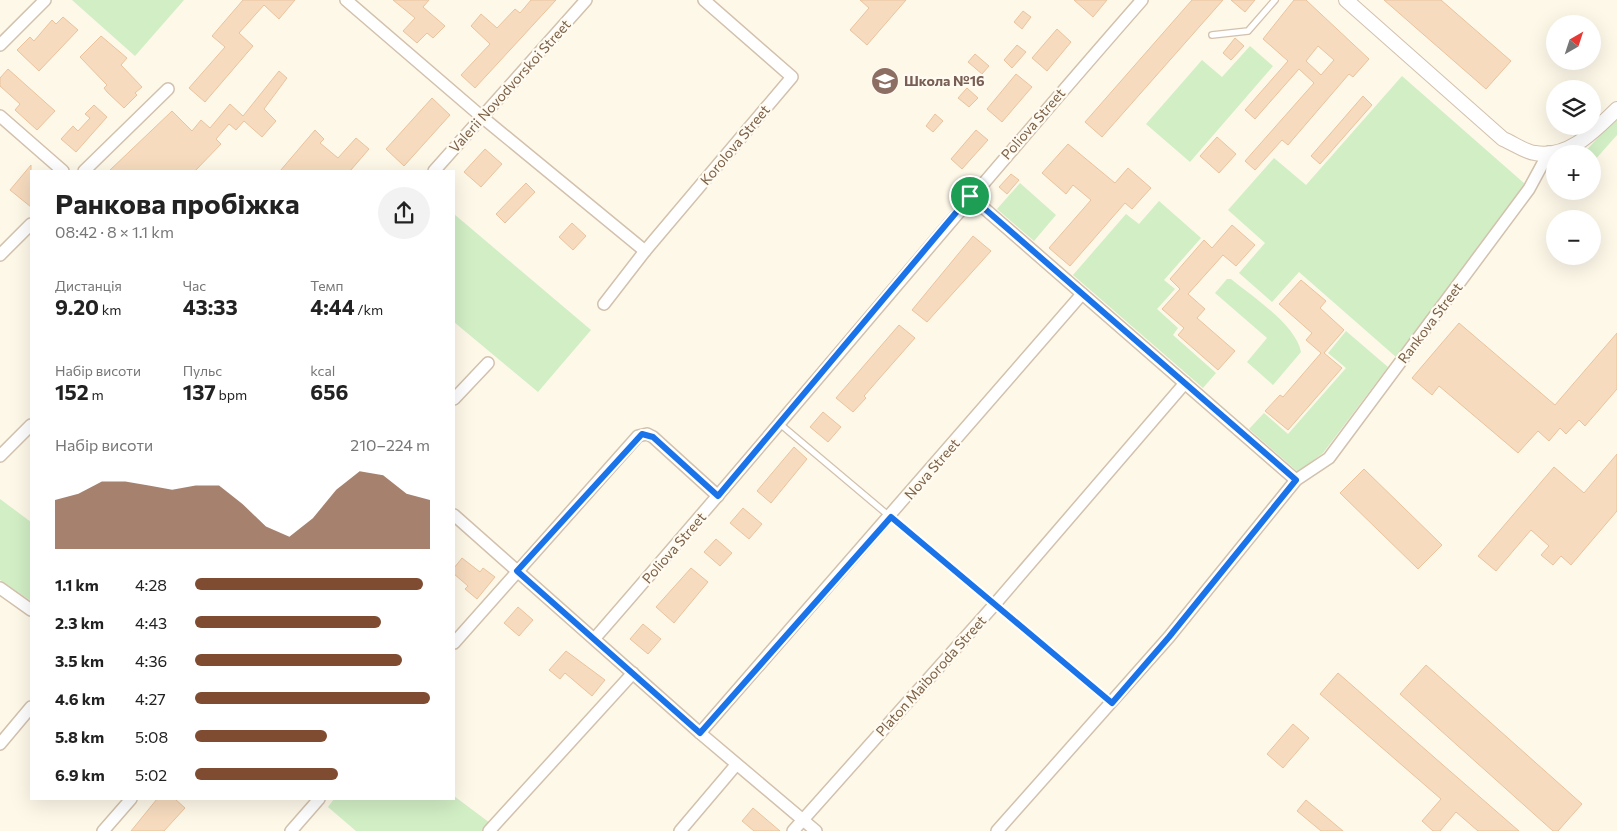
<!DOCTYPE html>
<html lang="uk">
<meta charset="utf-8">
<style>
:root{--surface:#fff;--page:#f2f2f2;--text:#222;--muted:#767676;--accent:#7f4c32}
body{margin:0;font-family:Commissioner,sans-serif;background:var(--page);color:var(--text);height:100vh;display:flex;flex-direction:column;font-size:19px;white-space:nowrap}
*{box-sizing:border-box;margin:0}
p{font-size:16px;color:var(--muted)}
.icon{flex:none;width:28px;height:28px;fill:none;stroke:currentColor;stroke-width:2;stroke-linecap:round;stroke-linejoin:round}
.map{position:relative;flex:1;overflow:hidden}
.side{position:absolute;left:30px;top:170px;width:425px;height:630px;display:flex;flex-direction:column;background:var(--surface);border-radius:0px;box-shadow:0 5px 20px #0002}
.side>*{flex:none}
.needle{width:32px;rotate:39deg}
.buttons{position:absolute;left:1546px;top:15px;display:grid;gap:10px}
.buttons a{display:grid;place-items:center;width:55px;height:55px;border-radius:50%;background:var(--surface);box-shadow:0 5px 20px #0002;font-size:25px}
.pin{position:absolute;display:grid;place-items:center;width:42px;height:42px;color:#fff;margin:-21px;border:2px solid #fff;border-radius:50%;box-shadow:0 1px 5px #0007}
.round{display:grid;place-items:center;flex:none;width:52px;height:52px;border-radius:26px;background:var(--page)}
.overview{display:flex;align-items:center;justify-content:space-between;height:85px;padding:0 25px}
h1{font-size:28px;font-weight:700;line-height:38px}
.figures{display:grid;grid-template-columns:repeat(3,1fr);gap:8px;height:85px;padding:5px 25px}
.figures div{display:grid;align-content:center}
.figures b{font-size:21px;font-weight:700}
.figures small{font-size:14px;font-weight:400}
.figures p{font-size:14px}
.chart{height:140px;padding:10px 25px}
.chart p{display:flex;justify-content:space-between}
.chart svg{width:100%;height:90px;margin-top:5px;fill:var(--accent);opacity:.7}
ul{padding:0 25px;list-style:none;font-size:16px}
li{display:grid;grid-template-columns:80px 60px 1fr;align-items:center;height:38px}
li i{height:12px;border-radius:6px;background:var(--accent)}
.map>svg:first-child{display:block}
.green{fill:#d1eec5}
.building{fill:#f6dbbe;stroke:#eac39d;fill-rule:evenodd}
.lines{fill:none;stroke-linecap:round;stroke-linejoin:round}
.service-casing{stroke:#d2c1ad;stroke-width:8}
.minor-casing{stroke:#d2c1ad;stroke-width:14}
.tertiary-casing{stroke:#d2c1ad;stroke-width:16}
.service{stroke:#fff;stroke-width:5.5}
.minor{stroke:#fff;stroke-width:11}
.tertiary{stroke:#fff;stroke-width:14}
.route-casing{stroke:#fff;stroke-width:10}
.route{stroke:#1a73e8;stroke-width:6}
.labels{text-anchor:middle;stroke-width:4.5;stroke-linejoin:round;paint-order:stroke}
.education-label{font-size:14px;font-weight:bold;fill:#785e54;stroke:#fffbf1;text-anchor:start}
.street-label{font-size:14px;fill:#7c6149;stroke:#fffbf1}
</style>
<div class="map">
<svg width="1617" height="831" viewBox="0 0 1617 831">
<rect width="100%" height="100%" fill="#fef8e9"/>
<g class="green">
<path d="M72,0H184L135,56Z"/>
<path d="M1250,46L1273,66L1190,162L1146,124L1202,60L1222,77Z"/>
<path d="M1402,76L1525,184L1396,357L1299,272L1272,302L1239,273L1265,243L1228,210L1274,158L1306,185Z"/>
<path d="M1617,117V135L1593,162L1592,154H1583Z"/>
<path d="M1020,183L1056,215L1034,241L997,209Z"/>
<path d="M1159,201L1201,238L1164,280L1175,289L1157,309L1178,328L1173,335L1216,373L1203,388L1073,275L1126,214L1139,224Z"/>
<path d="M454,214L591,330L538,392L454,322Z"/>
<path d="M1227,279H1231C1253,297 1296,325 1301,352L1273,385L1247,362L1267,338L1215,293Z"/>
<path d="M1346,331L1388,367L1323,453L1298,472L1249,429L1264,413L1288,434L1346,368L1328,353Z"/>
<path d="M0,499L31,522V601L0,580Z"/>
<path d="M454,796L490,823L483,831H356L328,807L334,799H454Z"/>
</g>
<g class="building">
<path d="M243,0H295L279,19L264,5L239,33L253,46L205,102L189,88L225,47L212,36Z"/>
<path d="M393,0H429L423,7L445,26L433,38L427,33L417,43L403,31L415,18Z"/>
<path d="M531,0H556L475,88L461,75L490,44L471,26L481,14L497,28L515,9L520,13Z"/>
<path d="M860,0H906L867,45L850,30L869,8Z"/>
<path d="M1074,0H1107L1093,17Z"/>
<path d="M1192,0H1223L1102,137L1085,122Z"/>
<path d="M1231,0H1255L1245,12Z"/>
<path d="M1294,0H1306L1369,59L1353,77L1349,74L1288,145L1282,140L1255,170L1245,161L1314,83L1299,69L1255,119L1245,110L1288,61L1263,39ZM1318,46L1334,60L1321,75L1306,61Z"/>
<path d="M1384,0H1441L1511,61L1486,89Z"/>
<path d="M1023,11L1031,17L1022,29L1014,22Z"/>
<path d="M63,17L78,30L39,71L17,50L30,37L34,41L52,20L56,24Z"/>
<path d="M1057,29L1071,42L1047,71L1032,58Z"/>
<path d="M101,36L127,58L121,65L142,87L135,93L137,95L124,108L107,92L104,88L107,85L105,83L80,57Z"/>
<path d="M1235,38L1244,46L1231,60L1223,53Z"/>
<path d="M1017,45L1026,52L1012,68L1004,60Z"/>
<path d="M975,54L989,66L982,74L968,62Z"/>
<path d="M8,69L55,111L37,130L15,110L20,104L0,86V78Z"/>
<path d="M279,71L287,78L264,109L276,121L262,137L244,121L236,130L229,124L216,139L221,144L195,171H109L172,111L192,131L201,120L210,128L230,104L243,116Z"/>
<path d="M1016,74L1032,87L1002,122L987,109Z"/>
<path d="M967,88L978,98L969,107L958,98Z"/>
<path d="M1363,96L1372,105L1320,164L1311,156Z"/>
<path d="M432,98L450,115L404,166L386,149Z"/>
<path d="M94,105L107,117L76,152L61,139L73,126L78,131L90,118L85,114Z"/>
<path d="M935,114L943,121L933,132L926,126Z"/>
<path d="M315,130L324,139L320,143L338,158L356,138L369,149L350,171H280Z"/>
<path d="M976,130L988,140L962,169L951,159Z"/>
<path d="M1217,137L1236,154L1219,173L1200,156Z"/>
<path d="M1068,144L1115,183L1128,168L1151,188L1132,209L1125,203L1070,266L1049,248L1091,200L1073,185L1066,194L1042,173Z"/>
<path d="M485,149L502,164L481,187L464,172Z"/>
<path d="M31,165V207L10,190Z"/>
<path d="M1011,174L1019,180L1007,194L999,187Z"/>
<path d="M526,183L535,192L505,223L496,214Z"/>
<path d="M572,223L586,236L573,250L559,237Z"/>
<path d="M1232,225L1255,245L1236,266L1223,255L1188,294L1205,309L1197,318L1235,351L1218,370L1178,335L1184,328L1162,309L1180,289L1170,279L1204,240L1212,248Z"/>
<path d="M973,236L991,251L927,322L912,310Z"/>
<path d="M1301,280L1326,301L1320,308L1344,330L1324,353L1342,368L1288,430L1265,411L1280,395L1283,397L1321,353L1306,340L1312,333L1279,304Z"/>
<path d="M1459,323L1555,405L1617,333V389L1585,426L1579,420L1566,434L1560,428L1549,441L1538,431L1518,453L1439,386L1432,395L1412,378Z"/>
<path d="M899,325L915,338L864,396L866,398L853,412L836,398Z"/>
<path d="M823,412L841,427L828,442L810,427Z"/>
<path d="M794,447L807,459L771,503L757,491Z"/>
<path d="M1617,454V511L1571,565L1561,556L1553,565L1541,555L1549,546L1531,530L1496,571L1478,556L1554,467L1584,493Z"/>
<path d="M1364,469L1442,545L1418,569L1340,493Z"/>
<path d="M743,508L762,524L749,539L730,523Z"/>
<path d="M716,539L732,553L720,566L704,552Z"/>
<path d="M462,558L480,572L483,568L495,577L477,599L465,589L468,586L454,574V568Z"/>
<path d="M691,568L708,582L674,623L656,607Z"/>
<path d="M518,607L533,620L519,636L504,623Z"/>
<path d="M643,624L661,639L648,654L630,639Z"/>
<path d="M566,651L605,680L592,696L565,673L560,679L549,670Z"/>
<path d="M1426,665L1582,804L1558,831H1553L1400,694Z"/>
<path d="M1338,673L1443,765L1519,831H1478L1456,812L1440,831H1433L1422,821L1441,799L1320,694Z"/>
<path d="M1293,724L1309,738L1283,768L1267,754Z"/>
<path d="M157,799H175L185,808L164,831H131Z"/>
<path d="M1306,800L1343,831H1321L1297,811Z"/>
<path d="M753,808L780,831H754L742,821Z"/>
</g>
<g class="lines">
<g class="service-casing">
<g id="service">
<path d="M1212,35L1248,31L1275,0"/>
<path d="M780,424L1111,703"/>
</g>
</g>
<g class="minor-casing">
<g id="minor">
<path d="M346,0L482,117L645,251"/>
<path d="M0,45L45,0"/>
<path d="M0,116L63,171"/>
<path d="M84,171L168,89"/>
<path d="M434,171L586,0"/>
<path d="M970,196L1296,480"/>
<path d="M0,255L31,224"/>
<path d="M604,304L645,251L792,77L704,0"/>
<path d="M454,399L488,363"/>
<path d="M0,456L31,425"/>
<path d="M454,515L700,733L816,831"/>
<path d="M0,588L31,610"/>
<path d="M595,638C779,427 957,211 1142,0"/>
<path d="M454,643L638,436L647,434L653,437L718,496"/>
<path d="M700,733L1082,294"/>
<path d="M0,744L31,707"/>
<path d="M103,831L131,799"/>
<path d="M291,831L319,799"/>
<path d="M489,831L633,673"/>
<path d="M680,831L736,765"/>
<path d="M793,831L995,604L1185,383"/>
<path d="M997,831L1169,637L1296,480L1329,458L1529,189L1549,152"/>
</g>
</g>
<g class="tertiary-casing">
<path id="tertiary" d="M1346,0L1503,139C1513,143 1525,152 1535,153C1569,159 1595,130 1617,109"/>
</g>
<use href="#service" class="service"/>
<use href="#minor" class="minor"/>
<use href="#tertiary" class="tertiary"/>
</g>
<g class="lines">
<g class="route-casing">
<path id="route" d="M970,196L1296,480L1169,637L1112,703L891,517L700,733L517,571L642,434L653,437L718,496Z"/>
</g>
<use href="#route" class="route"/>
</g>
<defs>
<g id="school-disc" transform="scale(1.4375)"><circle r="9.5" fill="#8d6e63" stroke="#fffbf1"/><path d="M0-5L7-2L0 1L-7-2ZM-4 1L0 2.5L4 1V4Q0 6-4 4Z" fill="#fff"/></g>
</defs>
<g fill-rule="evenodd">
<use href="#school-disc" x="885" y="81"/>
</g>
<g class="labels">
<g class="education-label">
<text x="904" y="86">Школа №16</text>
</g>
<g class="street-label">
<text transform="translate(510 86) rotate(-48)" y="5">Valerii Novodvorskoi Street</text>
<text transform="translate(1033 124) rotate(-49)" y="5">Poliova Street</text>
<text transform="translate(735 145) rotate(-50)" y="5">Korolova Street</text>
<text transform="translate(1430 323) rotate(-53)" y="5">Rankova Street</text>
<text transform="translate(932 469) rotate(-49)" y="5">Nova Street</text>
<text transform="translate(674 548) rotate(-49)" y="5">Poliova Street</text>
<text transform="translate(931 676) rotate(-48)" y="5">Platon Maiboroda Street</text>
</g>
</g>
</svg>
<div class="buttons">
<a><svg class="needle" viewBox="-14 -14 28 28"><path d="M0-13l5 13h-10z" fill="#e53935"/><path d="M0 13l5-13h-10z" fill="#767676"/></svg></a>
<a><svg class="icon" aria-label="layers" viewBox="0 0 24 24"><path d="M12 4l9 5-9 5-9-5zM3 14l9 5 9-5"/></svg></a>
<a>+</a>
<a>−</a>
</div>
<div class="pin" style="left:970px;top:196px;background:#1e9e55"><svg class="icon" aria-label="arrive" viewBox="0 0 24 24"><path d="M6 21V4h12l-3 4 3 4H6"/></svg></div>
<section class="side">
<div class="overview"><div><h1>Ранкова пробіжка</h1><p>08:42 · 8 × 1.1 km</p></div><a class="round"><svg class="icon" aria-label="share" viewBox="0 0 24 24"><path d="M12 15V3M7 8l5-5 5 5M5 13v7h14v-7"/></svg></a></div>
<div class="figures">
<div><p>Дистанція</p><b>9.20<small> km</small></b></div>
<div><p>Час</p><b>43:33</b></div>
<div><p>Темп</p><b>4:44<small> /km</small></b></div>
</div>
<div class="figures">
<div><p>Набір висоти</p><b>152<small> m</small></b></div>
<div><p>Пульс</p><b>137<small> bpm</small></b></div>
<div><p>kcal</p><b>656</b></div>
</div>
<div class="chart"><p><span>Набір висоти</span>210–224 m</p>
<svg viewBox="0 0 160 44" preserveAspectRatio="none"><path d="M0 44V20L10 17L20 11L30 11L40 13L50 15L60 13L70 13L80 22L90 33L100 38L110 29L120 15L130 6L140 8L150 17L160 20V44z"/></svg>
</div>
<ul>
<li><b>1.1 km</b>4:28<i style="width:97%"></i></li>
<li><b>2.3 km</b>4:43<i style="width:79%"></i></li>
<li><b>3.5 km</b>4:36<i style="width:88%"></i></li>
<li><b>4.6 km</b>4:27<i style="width:100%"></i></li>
<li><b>5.8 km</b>5:08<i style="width:56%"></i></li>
<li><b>6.9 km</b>5:02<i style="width:61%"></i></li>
</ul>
</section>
</div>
